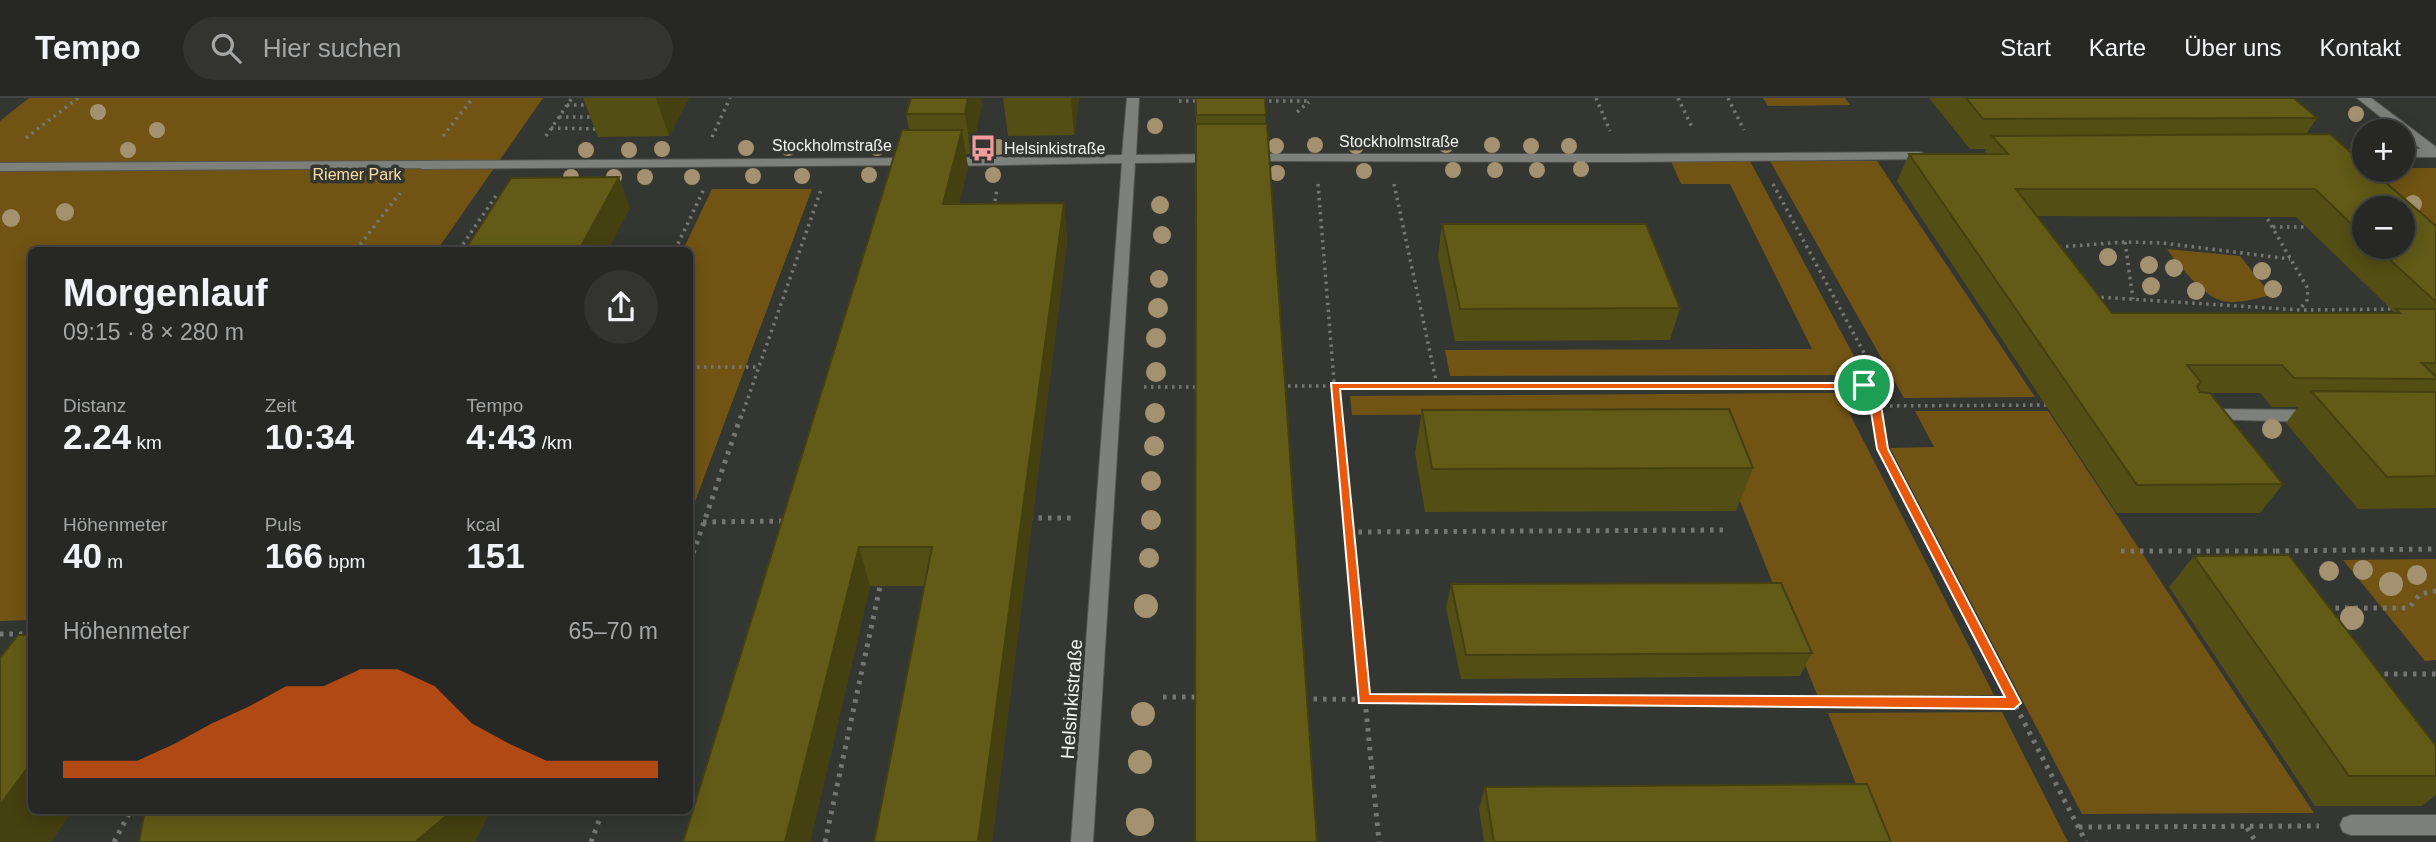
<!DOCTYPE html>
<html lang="de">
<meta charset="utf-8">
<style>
:root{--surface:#272826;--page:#333432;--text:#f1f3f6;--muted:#a4a6a7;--line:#434443;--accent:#ea580c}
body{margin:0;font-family:Helvetica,sans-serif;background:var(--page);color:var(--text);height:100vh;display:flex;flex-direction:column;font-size:26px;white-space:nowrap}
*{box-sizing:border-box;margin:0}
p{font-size:23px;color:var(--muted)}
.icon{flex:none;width:38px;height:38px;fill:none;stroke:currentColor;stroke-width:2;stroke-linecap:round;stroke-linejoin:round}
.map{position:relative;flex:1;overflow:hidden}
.details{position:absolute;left:28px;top:149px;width:665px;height:567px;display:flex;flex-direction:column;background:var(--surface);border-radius:10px;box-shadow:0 4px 18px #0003,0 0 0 2px var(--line)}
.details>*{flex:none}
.buttons{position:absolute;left:2352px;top:21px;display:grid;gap:14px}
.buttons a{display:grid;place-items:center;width:63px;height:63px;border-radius:50%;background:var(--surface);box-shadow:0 4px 18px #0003,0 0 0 2px var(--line);font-size:35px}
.pin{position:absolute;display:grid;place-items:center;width:60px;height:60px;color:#fff;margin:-30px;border:4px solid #fff;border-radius:50%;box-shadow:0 2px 7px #0007}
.round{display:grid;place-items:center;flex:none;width:74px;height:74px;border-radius:37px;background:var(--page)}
.headline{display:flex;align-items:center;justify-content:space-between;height:119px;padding:0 35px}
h1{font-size:38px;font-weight:600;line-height:52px}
.metrics{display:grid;grid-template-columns:repeat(3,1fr);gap:10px;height:119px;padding:7px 35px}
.metrics div{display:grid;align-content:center}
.metrics b{font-size:35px;font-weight:600}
.metrics small{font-size:19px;font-weight:400}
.metrics p{font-size:19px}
.chart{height:196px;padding:14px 35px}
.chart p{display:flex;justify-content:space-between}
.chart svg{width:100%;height:126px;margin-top:7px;fill:var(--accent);opacity:.7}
header{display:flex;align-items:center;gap:42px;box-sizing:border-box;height:98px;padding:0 35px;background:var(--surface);border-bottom:2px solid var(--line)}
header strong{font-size:33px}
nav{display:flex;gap:38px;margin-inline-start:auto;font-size:24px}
.search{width:490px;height:63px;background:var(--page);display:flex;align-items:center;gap:18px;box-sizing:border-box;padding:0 24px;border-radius:38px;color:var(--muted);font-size:26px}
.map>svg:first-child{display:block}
.green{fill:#715414}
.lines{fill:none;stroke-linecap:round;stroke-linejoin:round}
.service-casing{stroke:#545552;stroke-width:2}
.minor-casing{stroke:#545552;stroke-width:2}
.path-far1{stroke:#767774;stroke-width:3.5;stroke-dasharray:2.5 4.5;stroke-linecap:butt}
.path{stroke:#767774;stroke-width:5;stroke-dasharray:3.5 6;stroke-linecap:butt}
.service{fill:#7e807b;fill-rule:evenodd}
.minor{fill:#7e807b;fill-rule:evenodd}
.tree{fill:#a3916f}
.wall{fill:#534e14;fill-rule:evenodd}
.shaded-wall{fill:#444010}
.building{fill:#615b17;stroke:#444010;stroke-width:2}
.route{fill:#ea580c;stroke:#fff;stroke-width:2;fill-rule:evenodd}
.labels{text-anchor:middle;stroke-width:7;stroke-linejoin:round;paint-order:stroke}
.far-street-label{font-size:16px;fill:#f2f3f0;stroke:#343632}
.far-poi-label{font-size:16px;fill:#f2f3f0;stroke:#343632;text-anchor:start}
.far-park-label{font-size:16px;fill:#fddca1;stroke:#343632}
.street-label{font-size:19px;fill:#f2f3f0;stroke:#343632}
</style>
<header>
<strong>Tempo</strong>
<div class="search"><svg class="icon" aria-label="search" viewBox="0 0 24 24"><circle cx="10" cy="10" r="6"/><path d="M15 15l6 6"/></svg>Hier suchen</div>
<nav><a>Start</a><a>Karte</a><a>Über uns</a><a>Kontakt</a></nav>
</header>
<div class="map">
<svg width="2436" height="744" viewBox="0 0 2436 744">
<rect width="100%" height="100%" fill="#343632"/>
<g class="green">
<path d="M29,0H543L437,152H32L31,522L0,523V23Z"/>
<path d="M1763,0H1845L1850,7L1768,8Z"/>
<path d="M1671,63H1750L1864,277L1450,278L1445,252L1812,251L1730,86H1681Z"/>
<path d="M1770,63H1877L2035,299L1904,300Z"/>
<path d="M2403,70H2436V132L2368,72Z"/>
<path d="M712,91H812L690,417V152H683Z"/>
<path d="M2167,151L2240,158L2271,197C2255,201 2232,208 2217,201C2200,193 2177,166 2167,151Z"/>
<path d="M1839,295L1994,597L1818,599L1705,315L1352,317L1350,298Z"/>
<path d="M1915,313H2048L2314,715L2082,716L1890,350L1934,349Z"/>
<path d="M2436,461V562L2425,563L2343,462Z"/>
<path d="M2002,614L2068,744H1879L1828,615Z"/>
</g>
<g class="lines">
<g class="service-casing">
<g id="service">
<path d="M2357,0H2371L2436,49V59L2430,58L2403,37V33H2398Z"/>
<path d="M1918,54L1923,55V61L1621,64L1614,60L1621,56Z"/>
<path d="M422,63L427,64V70L0,73V65Z"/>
<path d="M2351,717H2436V737H2351L2343,734L2340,727L2343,720Z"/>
</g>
</g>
<g class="minor-casing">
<g id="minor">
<path d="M1127,0H1139L1136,57L1219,56L1226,60L1219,64L1135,65L1093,744H1071L1122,65L946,68L939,64L946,60L1122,57Z"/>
<rect x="2403" y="51" width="33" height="8"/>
<path d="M2364,52V60H2331L2324,56L2331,52Z"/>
<path d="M1247,56H1621L1628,60L1621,64L1242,63V57Z"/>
<path d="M914,60L921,64L919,67L422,71L415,67L422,63Z"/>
<path d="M2205,311L2314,312L2322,318L2314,324L2199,321L2197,317Z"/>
</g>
</g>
<g class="path-far1">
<path d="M1596,0L1610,33"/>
<path d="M1678,0L1693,31"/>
<path d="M1728,0L1744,32"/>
<path d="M1179,3H1197"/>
<path d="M1262,3H1311"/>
<path d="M567,7H591"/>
<path d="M1297,14L1309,4"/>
<path d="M559,19H595"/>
<path d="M551,30L598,31"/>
<path d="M443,38L473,0"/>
<path d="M546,38L572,0"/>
<path d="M712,39L730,0"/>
<path d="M26,40L78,0"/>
<path d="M1318,86L1337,320"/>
<path d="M1394,86L1437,287"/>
<path d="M1773,86L1877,279L1864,287L1876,308L1878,320"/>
<path d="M994,110L997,91"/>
<path d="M2264,115L2308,191L2307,202L2300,211"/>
<path d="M2273,129H2307"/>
<path d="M2125,144L2133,201"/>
<path d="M2059,149L2125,144L2163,145L2290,161"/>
<path d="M356,152L400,95"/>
<path d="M459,152L498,95"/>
<path d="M675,152L704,91"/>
<path d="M2096,196L2098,199L2300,212L2397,211"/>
<path d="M690,269H757"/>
<path d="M1281,288L1864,287"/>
<path d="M1144,289H1198"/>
<path d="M1876,308L2050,307"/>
<path d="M741,320L821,92"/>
</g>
<g class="path">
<path d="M1337,318L1379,744"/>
<path d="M1878,318L1883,351L2086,744"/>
<path d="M1029,420H1073"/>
<path d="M703,424L786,423"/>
<path d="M1349,434L1726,432"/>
<path d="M2121,453H2275"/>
<path d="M2280,460L2275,453L2436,451"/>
<path d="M690,464L741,318"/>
<path d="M2326,510H2409L2420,496L2436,493"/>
<path d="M0,536H32"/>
<path d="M2375,576H2436"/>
<path d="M1163,599H1198"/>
<path d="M1304,601L2014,605"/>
<path d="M2079,729L2319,728"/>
<path d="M2247,730L2256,744"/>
<path d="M114,744L131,712"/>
<path d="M591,744L603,712"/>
<path d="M825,744L881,484"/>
</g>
<use href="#service" class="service"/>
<use href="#minor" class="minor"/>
</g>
<g class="tree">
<circle cx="98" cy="14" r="8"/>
<circle cx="2356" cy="16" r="8"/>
<circle cx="1155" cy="28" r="8"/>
<circle cx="157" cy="32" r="8"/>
<circle cx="1315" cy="47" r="8"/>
<circle cx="1446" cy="47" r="8"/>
<circle cx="1492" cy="47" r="8"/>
<circle cx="1276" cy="48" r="8"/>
<circle cx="1356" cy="48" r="8"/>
<circle cx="1531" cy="48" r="8"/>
<circle cx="1569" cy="48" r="8"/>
<circle cx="998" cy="49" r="8"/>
<circle cx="746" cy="50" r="8"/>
<circle cx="788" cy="50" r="8"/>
<circle cx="877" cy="50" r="8"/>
<circle cx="662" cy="51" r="8"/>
<circle cx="128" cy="52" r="8"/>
<circle cx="586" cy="52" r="8"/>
<circle cx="629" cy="52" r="8"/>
<circle cx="1581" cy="71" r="8"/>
<circle cx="1453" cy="72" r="8"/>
<circle cx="1495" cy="72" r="8"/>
<circle cx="1537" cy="72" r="8"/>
<circle cx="1364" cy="73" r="8"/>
<circle cx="1277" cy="75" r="8"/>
<circle cx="869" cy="77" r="8"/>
<circle cx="993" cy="77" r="8"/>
<circle cx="753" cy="78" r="8"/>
<circle cx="802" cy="78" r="8"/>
<circle cx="571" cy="79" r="8"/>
<circle cx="614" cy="79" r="8"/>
<circle cx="645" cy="79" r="8"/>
<circle cx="692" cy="79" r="8"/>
<circle cx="2413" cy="106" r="9"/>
<circle cx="1160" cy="107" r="9"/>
<circle cx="65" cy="114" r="9"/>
<circle cx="11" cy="120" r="9"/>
<circle cx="1162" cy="137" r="9"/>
<circle cx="2108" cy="159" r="9"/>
<circle cx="2149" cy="167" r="9"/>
<circle cx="2174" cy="170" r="9"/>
<circle cx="2262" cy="173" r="9"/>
<circle cx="1159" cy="181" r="9"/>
<circle cx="2151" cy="188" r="9"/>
<circle cx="2273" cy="191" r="9"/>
<circle cx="2196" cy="193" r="9"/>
<circle cx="1158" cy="210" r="10"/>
<circle cx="1156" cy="240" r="10"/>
<circle cx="1156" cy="274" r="10"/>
<circle cx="1155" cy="315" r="10"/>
<circle cx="2272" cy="331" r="10"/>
<circle cx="1154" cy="348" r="10"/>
<circle cx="1151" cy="383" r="10"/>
<circle cx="1151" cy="422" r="10"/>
<circle cx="1149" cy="460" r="10"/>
<circle cx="2363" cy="472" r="10"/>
<circle cx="2329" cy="473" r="10"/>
<circle cx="2417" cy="477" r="10"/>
<circle cx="2391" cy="486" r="12"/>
<circle cx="1146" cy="508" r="12"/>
<circle cx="2352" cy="520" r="12"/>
<circle cx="1143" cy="616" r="12"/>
<circle cx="1140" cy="664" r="12"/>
<circle cx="1140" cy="724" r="14"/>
</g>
<g class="wall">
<path d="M583,0H689L669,38L598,39Z"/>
<path d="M1003,0H1079L1074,37L1008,38Z"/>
<path d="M1196,0L1266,17L1195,744Z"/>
<path d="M1929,0H2294L2317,20L2306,36L2436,128V293H2428L2427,294H2436V410L2358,411L2286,325L2298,309H2272L2260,295H2206L2283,386L2260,415H2117L1897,83L1909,56H1984L1986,51H1970ZM2364,110L2403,149H2364ZM2037,118L2296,119L2394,214V215H2112Z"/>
<path d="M982,7L971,56H965L968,69L959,106L1064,105L1067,144L992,744H874L924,488H870L810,744L909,32L906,16Z"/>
<path d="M1442,126L1680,210L1670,242L1455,243L1438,158Z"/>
<path d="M1422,312L1753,370L1736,413L1425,414L1415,355Z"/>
<path d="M2194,458L2436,648V697L2422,708H2315L2169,489Z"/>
<path d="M1451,486L1812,555L1800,578L1461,581L1446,510Z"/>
<path d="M1485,689L1891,744H1484L1479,711Z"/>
</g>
<g class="shaded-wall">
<path d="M656,0H689L669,38Z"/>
<path d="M968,0H981L982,7L971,56L965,16Z"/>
<path d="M1071,0H1079L1074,37Z"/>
<path d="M962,32L968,69L950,144L943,106Z"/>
<path d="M619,79L630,110L608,152H579Z"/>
<path d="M1064,105L1067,144L992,744H978Z"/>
<path d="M859,449L870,488L810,744H785Z"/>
<path d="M32,664V712H73L51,744H0V707Z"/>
<path d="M452,712H491L475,744H415Z"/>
</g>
<g class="building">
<path d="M911,0H968L965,16H906Z"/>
<path d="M1196,0H1265L1266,17H1196Z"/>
<path d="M1966,0H2294L2317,20L1983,21Z"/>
<path d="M1196,26H1267L1317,744H1195Z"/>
<path d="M902,32H962L943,106L1064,105L978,744H874L932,449H859L785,744H683Z"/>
<path d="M2330,36L2364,66V72H2371L2436,128V204L2376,149H2403V110H2364V138L2315,91H2016L2112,215H2400L2396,211H2436V265H2422L2436,279V281L2294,280L2282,267H2187L2201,284L2197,288L2200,294L2210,295L2283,386L2137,387L1909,56H2008L1992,38Z"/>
<path d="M619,79L579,152H465L511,80Z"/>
<path d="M1442,126H1646L1680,210L1460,211Z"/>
<path d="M2311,293L2436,294V378L2387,379Z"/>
<path d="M1729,311L1753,370L1432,371L1422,312Z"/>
<path d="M2289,457L2436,648V678H2349L2194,458Z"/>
<path d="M1781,485L1812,555L1466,557L1451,486Z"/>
<path d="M18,537H32V664L0,707V560Z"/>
<path d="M1867,686L1891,744H1494L1485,689Z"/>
<path d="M145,712H452L451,714L415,744H139Z"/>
</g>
<path class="route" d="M1331,285H1868L1881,307L1888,351L2021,605L2014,611L1359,605ZM1340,291H1861L1870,307L1877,351L2005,599L1370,596Z"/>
<defs>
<g id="bus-bare" transform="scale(2.1)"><path d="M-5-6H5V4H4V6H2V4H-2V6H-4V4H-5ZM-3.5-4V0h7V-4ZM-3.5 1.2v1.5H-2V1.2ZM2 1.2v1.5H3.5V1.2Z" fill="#f49b9f" stroke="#343632" stroke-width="2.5" paint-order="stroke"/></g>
</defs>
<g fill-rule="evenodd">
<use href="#bus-bare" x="983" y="50"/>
</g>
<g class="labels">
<g class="far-street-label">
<text x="1399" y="49">Stockholmstraße</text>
<text x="832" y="53">Stockholmstraße</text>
</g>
<g class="far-poi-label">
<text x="1004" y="56">Helsinkistraße</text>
</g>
<g class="far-park-label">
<text x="357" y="82">Riemer Park</text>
</g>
<g class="street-label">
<text transform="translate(1071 601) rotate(-86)" y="7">Helsinkistraße</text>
</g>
</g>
</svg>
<div class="buttons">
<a>+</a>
<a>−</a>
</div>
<div class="pin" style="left:1864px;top:287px;background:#1e9e55"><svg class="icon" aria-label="arrive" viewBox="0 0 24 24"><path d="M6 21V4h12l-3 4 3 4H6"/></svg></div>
<section class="details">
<div class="headline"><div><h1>Morgenlauf</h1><p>09:15 · 8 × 280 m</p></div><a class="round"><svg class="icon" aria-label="share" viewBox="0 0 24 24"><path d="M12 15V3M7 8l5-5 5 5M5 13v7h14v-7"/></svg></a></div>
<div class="metrics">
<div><p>Distanz</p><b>2.24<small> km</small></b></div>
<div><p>Zeit</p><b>10:34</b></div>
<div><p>Tempo</p><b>4:43<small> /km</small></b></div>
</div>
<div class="metrics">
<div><p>Höhenmeter</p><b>40<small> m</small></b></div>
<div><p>Puls</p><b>166<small> bpm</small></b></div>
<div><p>kcal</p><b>151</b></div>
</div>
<div class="chart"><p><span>Höhenmeter</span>65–70 m</p>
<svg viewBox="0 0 160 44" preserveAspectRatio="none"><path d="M0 44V38L10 38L20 38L30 32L40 25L50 19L60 12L70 12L80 6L90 6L100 12L110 25L120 32L130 38L140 38L150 38L160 38V44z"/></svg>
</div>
</section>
</div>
